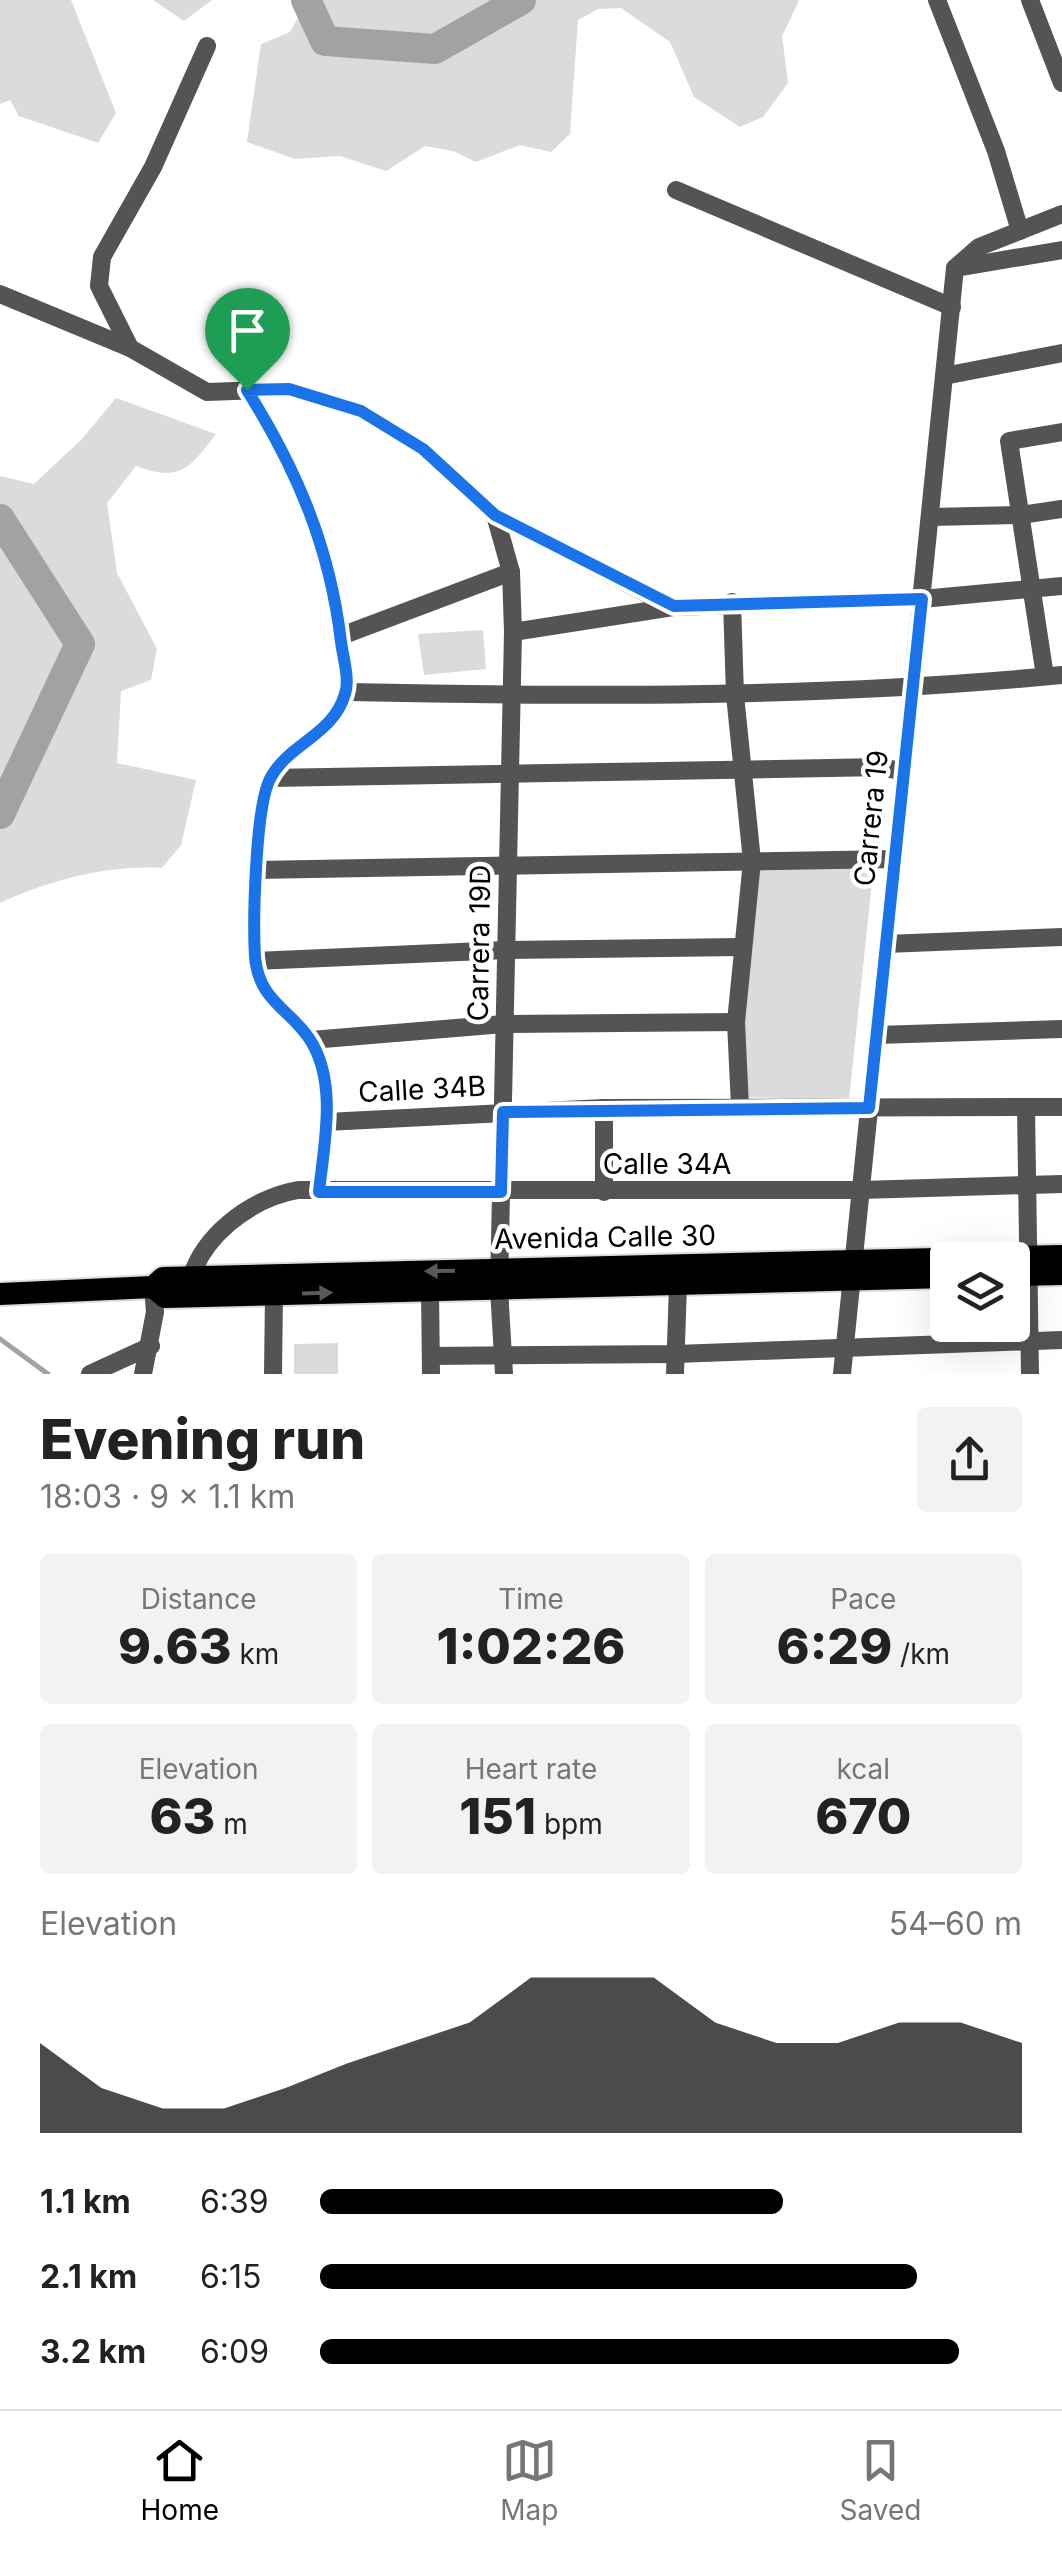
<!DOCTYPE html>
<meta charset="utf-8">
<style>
:root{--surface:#fff;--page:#f2f2f2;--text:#222;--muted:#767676;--line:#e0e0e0;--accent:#000}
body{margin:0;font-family:Inter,sans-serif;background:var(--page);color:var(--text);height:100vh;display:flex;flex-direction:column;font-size:38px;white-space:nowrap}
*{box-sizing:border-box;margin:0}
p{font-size:32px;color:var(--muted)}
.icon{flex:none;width:55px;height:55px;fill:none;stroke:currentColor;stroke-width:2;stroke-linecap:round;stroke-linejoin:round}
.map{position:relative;height:1374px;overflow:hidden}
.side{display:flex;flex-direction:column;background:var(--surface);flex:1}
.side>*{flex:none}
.fabs{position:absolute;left:930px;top:1242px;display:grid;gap:20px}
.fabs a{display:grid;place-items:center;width:100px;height:100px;border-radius:10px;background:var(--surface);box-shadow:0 10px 40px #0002;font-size:50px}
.pin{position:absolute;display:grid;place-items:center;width:85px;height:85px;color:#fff;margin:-102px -42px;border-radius:50% 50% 50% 0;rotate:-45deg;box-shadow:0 0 10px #0007}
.pin .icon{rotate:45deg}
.round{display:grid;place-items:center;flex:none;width:105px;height:105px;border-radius:10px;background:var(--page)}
.headline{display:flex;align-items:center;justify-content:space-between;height:170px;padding:0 40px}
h1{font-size:55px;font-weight:800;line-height:75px}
.metrics{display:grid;grid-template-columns:repeat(3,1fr);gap:15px;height:170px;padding:10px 40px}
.metrics div{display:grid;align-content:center;border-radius:10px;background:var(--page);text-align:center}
.metrics b{font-size:50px;font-weight:800}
.metrics small{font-size:28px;font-weight:400}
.metrics p{font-size:28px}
.chart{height:280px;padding:20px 40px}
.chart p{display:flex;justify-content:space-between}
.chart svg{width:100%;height:180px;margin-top:10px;fill:var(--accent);opacity:.7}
ul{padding:0 40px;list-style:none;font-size:32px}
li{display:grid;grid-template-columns:160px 120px 1fr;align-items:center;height:75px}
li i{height:25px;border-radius:12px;background:var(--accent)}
.tabs{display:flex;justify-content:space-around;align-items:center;height:140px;border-top:2px solid var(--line);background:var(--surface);font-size:28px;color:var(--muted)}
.tabs a{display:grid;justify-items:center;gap:5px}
.tabs .active{color:var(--accent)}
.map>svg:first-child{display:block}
.green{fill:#dbdbdb}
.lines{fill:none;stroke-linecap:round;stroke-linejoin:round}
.stream{stroke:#a2a2a2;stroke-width:5}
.river{stroke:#a2a2a2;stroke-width:30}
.major-casing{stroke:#dbdbdb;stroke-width:26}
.minor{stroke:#545454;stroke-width:18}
.major{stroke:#000;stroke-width:22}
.oneway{fill:#595959}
.route-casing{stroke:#fff;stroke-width:20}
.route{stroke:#1a73e8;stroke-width:12}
.labels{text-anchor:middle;stroke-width:9;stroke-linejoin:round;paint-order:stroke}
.street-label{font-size:28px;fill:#000;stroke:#fff}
</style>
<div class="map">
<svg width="1062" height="1374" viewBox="0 0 1062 1374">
<rect width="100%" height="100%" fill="#fff"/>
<g class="green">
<path d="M0,0H71L116,113L98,143L19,116L10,100L0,104Z"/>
<path d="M153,0H212L184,21Z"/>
<path d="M308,0H798V3L782,36L788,83L763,117L740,127L694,97L670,42L621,8L598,9L578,20L570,134L551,152L520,145L476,162L453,151L425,146L386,171L340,156L295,159L247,142L261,44L290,32Z"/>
<path d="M116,398L216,434C190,468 180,483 136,466L107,503L117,573L157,649L151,680L121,691L117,763L196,780L181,845L162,868C106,865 51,880 0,903V476L34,484L82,439Z"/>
<path d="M483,630L486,669L424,675L418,634Z"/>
<path d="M874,863L849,1100L741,1097L750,869Z"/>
<path d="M338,1343V1374H294V1344Z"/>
</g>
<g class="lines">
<path class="stream" d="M0,1339L48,1374"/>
<g class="river">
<path d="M306,0L325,41L435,49L521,0"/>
<path d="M0,519L80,644L0,814"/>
</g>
<g class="major-casing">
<g id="major">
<path d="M1012,1275L1062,1274"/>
<path d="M153,1287L165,1297L948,1277"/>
<path d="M0,1294L153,1287L163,1278L1062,1256"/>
</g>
</g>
<g class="minor">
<path d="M937,0L996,151L1020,231"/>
<path d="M1030,0L1062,83"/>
<path d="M676,190L952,307"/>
<path d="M955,268L979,247L1062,214"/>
<path d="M956,268L1062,250"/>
<path d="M0,294L130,348L207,392L289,389L361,411L423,449L495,515L673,607"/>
<path d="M130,348L99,286L102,257L153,167L207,46"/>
<path d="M944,376L1062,353"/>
<path d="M247,390C297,470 330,547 341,642C343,657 350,680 346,694C334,735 290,744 271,777C255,804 252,924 255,957C259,1003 293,1010 312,1043C337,1086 324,1144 319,1192"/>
<path d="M495,515L511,572L513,632L499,1288L504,1374"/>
<path d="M930,517L1021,515L1062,509"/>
<path d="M732,602L735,695L752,861L736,1022L740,1107"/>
<path d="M513,632L673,607L922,599L1062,586"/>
<path d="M341,636L511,572"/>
<path d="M1045,676L1009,441L1062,432"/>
<path d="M347,692C586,697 824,698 1062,675"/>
<path d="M270,778L883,767L903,772"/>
<path d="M255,870L895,859"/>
<path d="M886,944L1062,937"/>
<path d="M255,961L506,950L742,947"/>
<path d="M877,1035L1062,1029"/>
<path d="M311,1040L504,1024L736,1022"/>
<path d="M1026,1107L1030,1374"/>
<path d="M326,1122L604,1108L1062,1107"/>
<path d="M604,1192V1108"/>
<path d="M189,1288C197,1238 251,1198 298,1190H861L1062,1184"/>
<path d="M430,1290L431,1374"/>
<path d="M431,1356L676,1354L1062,1340"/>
<path d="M90,1374L151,1346"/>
<path d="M143,1374L155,1312L153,1287"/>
<path d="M273,1374L274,1294"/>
<path d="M675,1374L678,1284"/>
<path d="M842,1374L955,268"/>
</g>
<use href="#major" class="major"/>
</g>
<defs><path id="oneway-solid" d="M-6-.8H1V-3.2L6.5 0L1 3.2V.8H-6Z" transform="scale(2.5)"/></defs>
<g class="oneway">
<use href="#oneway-solid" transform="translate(440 1271) rotate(179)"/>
<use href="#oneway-solid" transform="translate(317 1293) rotate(-2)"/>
</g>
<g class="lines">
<g class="route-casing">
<path id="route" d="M289,389L361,411L423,449L495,515L674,606L922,599L869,1108L503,1112L501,1192H319C324,1144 337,1086 312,1043C293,1010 259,1003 255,957C253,923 255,804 271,777C290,743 333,735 345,694C350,680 343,657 341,642C330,547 297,470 247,390Z"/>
</g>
<use href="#route" class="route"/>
</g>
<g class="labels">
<g class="street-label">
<text transform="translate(871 818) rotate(-84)" y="10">Carrera 19</text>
<text transform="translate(479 943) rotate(-89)" y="10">Carrera 19D</text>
<text transform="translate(422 1089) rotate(-3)" y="10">Calle 34B</text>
<text x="667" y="1174">Calle 34A</text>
<text transform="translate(605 1237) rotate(-1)" y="10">Avenida Calle 30</text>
</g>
</g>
</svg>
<div class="fabs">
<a><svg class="icon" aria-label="layers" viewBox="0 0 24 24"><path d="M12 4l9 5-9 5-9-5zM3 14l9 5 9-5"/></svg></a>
</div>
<div class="pin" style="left:247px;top:390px;background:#1e9e55"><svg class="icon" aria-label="arrive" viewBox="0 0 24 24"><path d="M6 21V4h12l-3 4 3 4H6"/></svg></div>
</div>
<section class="side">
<div class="headline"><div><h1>Evening run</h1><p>18:03 · 9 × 1.1 km</p></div><a class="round"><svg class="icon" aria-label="share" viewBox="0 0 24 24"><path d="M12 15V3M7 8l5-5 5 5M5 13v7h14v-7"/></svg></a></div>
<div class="metrics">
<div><p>Distance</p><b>9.63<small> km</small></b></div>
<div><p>Time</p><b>1:02:26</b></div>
<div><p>Pace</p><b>6:29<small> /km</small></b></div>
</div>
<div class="metrics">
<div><p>Elevation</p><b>63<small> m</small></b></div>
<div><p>Heart rate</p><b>151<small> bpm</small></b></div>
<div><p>kcal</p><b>670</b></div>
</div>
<div class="chart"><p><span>Elevation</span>54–60 m</p>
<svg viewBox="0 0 160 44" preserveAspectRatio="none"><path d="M0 44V22L10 33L20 38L30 38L40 33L50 27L60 22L70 17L80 6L90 6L100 6L110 17L120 22L130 22L140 17L150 17L160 22V44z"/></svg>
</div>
<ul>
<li><b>1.1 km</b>6:39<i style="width:66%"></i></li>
<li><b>2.1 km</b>6:15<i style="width:85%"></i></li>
<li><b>3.2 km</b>6:09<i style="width:91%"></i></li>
</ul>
</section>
<nav class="tabs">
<a class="active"><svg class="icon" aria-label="home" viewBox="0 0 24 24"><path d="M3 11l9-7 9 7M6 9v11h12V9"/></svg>Home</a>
<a><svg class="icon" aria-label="map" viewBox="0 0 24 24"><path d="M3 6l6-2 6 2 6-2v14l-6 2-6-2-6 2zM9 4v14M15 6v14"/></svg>Map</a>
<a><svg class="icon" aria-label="saved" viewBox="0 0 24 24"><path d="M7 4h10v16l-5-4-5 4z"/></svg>Saved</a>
</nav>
